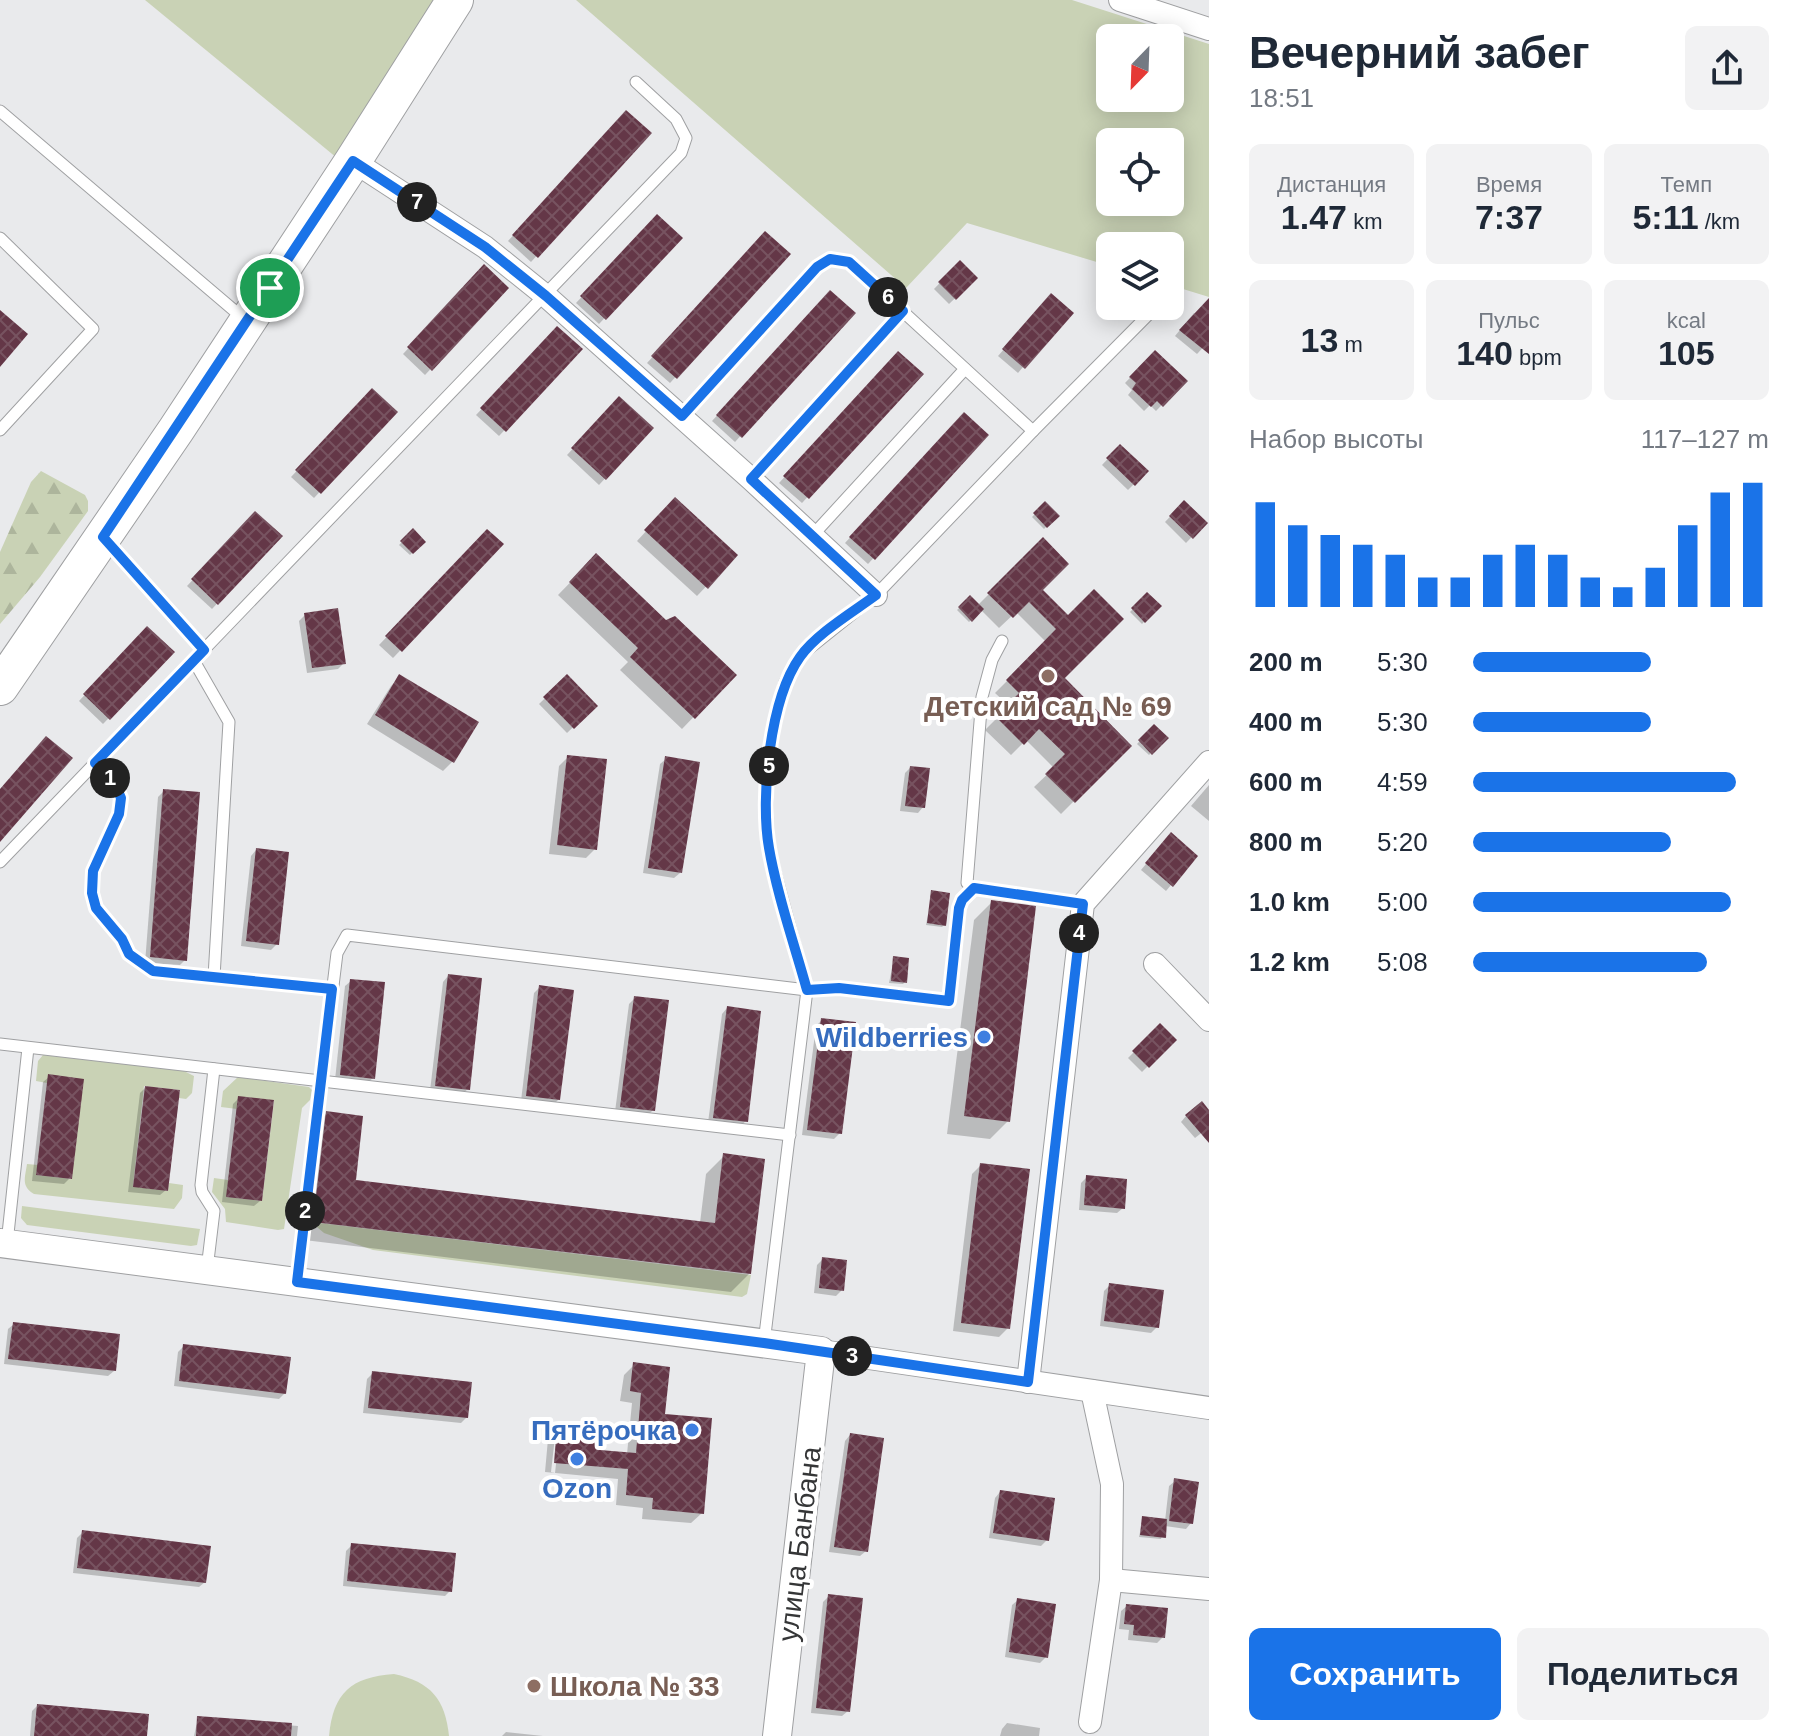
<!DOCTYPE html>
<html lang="ru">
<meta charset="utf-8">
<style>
:root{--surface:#fff;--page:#f2f2f3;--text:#1f2937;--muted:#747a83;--accent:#1a73e8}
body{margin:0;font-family:Helvetica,sans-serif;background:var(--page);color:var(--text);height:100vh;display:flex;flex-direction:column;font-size:30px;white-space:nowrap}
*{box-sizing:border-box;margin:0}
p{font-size:26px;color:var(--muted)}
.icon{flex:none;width:44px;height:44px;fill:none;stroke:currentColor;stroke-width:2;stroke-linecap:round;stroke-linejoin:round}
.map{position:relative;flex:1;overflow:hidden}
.side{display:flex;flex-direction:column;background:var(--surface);width:600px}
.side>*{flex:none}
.needle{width:52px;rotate:203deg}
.controls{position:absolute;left:1096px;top:24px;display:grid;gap:16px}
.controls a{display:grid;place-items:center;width:88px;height:88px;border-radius:12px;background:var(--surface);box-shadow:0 4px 20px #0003;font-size:40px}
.pin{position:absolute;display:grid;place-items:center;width:68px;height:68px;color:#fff;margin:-34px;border:4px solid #fff;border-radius:50%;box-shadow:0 2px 8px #0007}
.km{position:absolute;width:40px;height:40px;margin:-20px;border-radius:50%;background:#222;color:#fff;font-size:22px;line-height:40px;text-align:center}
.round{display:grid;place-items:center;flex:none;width:84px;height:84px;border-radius:12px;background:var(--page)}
.summary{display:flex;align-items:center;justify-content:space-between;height:136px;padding:0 40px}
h1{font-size:44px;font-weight:700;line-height:60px}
.figures{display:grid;grid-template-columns:repeat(3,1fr);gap:12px;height:136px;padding:8px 40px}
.figures div{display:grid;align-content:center;border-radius:12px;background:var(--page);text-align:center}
.figures b{font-size:34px;font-weight:700}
.figures small{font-size:22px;font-weight:400}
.figures p{font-size:22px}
.chart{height:224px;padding:16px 40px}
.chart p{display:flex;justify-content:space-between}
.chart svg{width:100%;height:144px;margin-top:8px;stroke:var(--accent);stroke-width:6}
.action{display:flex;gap:16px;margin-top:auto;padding:16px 40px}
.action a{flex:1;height:92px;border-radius:12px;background:var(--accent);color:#fff;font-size:32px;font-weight:700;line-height:92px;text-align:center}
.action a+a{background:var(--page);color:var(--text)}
ul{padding:0 40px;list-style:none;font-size:26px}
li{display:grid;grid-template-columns:128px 96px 1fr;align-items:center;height:60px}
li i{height:20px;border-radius:10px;background:var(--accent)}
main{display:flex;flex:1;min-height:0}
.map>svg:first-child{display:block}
.green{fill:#c9d2b5;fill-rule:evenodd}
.forest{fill:url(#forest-firs)}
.shadow{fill:#0003;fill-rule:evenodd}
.building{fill:url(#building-cross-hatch)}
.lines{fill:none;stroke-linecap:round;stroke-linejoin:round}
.service-casing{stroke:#9fa0a2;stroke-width:13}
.minor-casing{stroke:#9fa0a2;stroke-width:24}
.tertiary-casing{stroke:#9fa0a2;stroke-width:30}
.primary-casing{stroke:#9fa0a2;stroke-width:38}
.service{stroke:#fff;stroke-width:11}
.minor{stroke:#fff;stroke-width:22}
.tertiary{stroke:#fff;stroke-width:28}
.primary{stroke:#fff;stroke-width:36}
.route-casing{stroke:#fff;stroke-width:16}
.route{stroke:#1a73e8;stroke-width:10}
.education-dot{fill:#8d6e63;stroke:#fff;stroke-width:3}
.shop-dot{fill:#3f7fe0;stroke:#fff;stroke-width:3}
.labels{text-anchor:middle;stroke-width:8;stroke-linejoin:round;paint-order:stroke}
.education-label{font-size:28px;font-weight:bold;fill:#785e54;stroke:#fff}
.shop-label{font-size:28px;font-weight:bold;fill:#366cbe;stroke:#fff;text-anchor:end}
.street-label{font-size:28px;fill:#353637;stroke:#fff}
</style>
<main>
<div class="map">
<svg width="1209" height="1736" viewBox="0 0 1209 1736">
<defs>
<pattern id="forest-firs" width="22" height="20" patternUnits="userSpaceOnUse" patternTransform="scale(2)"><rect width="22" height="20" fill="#c9d2b5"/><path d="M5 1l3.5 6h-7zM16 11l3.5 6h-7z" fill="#adb59c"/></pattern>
<pattern id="building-cross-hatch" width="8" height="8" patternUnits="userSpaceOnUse" patternTransform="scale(2)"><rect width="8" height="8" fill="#643747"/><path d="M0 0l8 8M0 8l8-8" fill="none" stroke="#775360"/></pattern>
</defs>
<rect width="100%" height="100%" fill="#e9eaec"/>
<g class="green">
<path d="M145,0H435L337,158Z"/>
<path d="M576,0H1072L1209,44V297L1170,285V246H1110V266L967,223L906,288ZM1110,38H1170V98H1110ZM1110,142H1170V202H1110Z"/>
<path d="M43,1055L184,1071L194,1076L192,1093L186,1099L179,1098L180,1090L144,1086L133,1186L168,1191L169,1183L183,1185L182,1198L174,1209L34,1194C21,1186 25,1178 27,1164L38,1165L37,1175L72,1179L47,1083L36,1081L38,1061Z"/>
<path d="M238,1077L309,1087L312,1090L310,1100L302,1108L284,1229L278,1230L226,1222L225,1209L212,1192L214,1178L228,1180L227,1197L262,1201L274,1101L237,1109L221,1107L223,1091Z"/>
<path d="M22,1206L200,1229L197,1245L191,1246L27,1225L21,1218Z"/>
<path d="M311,1222L751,1275L747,1294L742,1297L373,1250L324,1233Z"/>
<path d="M394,1674C431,1682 445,1699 449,1736H329C333,1693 351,1677 394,1674Z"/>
</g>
<path class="forest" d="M41,471L85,495L88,501V511L40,577L0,624V552L31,482Z"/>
<g class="shadow">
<path d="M626,112L649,133L531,262L508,241Z"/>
<path d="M657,217L680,238L599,324L576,303Z"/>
<path d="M765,234L788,255L670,383L647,363Z"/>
<path d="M960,262L976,278L949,304L934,289Z"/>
<path d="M484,267L507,288L425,375L403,354Z"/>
<path d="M830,292L853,313L735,442L712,421Z"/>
<path d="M1046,301L1023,367L1018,373L998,356Z"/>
<path d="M1209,312V341L1197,354L1175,336L1194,313Z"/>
<path d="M557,328L580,350L499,436L476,415Z"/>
<path d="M1155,352L1185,381L1156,411L1150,405L1144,411L1128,395L1132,390L1125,383Z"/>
<path d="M898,354L921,374L802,503L779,483Z"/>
<path d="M372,391L395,412L314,498L291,477Z"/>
<path d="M619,399L651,428L599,485L567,455Z"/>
<path d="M964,414L987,435L868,564L845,543Z"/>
<path d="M1120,446L1146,472L1128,490L1102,465Z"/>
<path d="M675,500L736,555L697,596L637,541Z"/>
<path d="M1184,502L1205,523L1186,543L1165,522Z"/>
<path d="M1045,504L1057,516L1044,529L1032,517Z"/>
<path d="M255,513L280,536L212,609L187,586Z"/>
<path d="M413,531L423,542L410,555L399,545Z"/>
<path d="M487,532L501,545L393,658L379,645Z"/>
<path d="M1043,540L1040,590L1068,617L1063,678L1129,746L1061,814L1034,787L1054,768L1026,740L1011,755L985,730L1009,706L995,693L1046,642L1016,612L999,628L981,610L969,622L957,610L970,597L978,605Z"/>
<path d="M596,556L666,622L734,675L682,729L620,670L628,662L558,595Z"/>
<path d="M1147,595L1159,606L1142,624L1130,612Z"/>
<path d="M305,615L344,663L338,669L307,673L299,621Z"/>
<path d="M147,629L172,652L103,724L79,701Z"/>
<path d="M400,677L476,723L452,762L443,771L367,724L391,686Z"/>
<path d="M567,677L595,706L567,733L539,704Z"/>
<path d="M1154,726L1166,738L1149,755L1137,744Z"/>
<path d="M568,757L595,849L586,858L549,854L559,766Z"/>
<path d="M666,759L680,873L674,878L643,873L660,764Z"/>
<path d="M910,768L923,807L918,813L900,811L905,773Z"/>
<path d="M1209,785V821L1191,806Z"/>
<path d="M164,791L185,960L180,965L145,963L158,797Z"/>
<path d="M1165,841L1171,885L1166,891L1141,870Z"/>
<path d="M256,850L277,944L271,950L241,946L251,856Z"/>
<path d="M932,893L944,925L942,927L926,925Z"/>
<path d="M992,902L1008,1121L990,1139L947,1134L974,920Z"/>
<path d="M894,958L905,982L903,984L889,983Z"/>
<path d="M448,976L468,1089L462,1094L430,1091L443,982Z"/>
<path d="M351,981L373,1078L367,1083L335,1080L345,986Z"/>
<path d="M539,988L559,1099L553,1105L521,1101L534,993Z"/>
<path d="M635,998L653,1110L647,1116L615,1112L629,1004Z"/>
<path d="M727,1008L746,1121L740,1126L708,1123L722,1014Z"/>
<path d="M822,1020L840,1133L834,1139L802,1135L816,1026Z"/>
<path d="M1160,1026L1174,1040L1142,1072L1128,1058Z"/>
<path d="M49,1077L70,1178L64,1184L32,1181L43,1082Z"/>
<path d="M145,1088L166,1190L160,1195L128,1192L140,1093Z"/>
<path d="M239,1098L260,1201L254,1206L222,1202L233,1104Z"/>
<path d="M327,1113L353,1181L700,1223L706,1174L724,1156L749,1274L731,1292L296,1239L309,1131Z"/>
<path d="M1209,1113V1127L1195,1138L1181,1122L1186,1116Z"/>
<path d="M981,1165L1008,1328L999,1337L953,1331L972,1174Z"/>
<path d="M1087,1177L1123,1208L1117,1213L1079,1210L1081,1183Z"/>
<path d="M823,1259L842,1290L836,1296L814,1293L817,1265Z"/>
<path d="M1110,1285L1157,1327L1151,1333L1100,1326L1104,1291Z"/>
<path d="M14,1324L114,1371L108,1376L4,1364L8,1329Z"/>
<path d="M184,1346L285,1393L279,1399L174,1386L178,1352Z"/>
<path d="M634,1365L663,1416L702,1513L691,1523L642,1519L643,1508L616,1505L618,1479L545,1472L548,1439L558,1429L598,1452L627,1454L632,1403L620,1401L624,1375ZM555,1437H559L555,1473L551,1472Z"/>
<path d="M373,1373L467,1417L461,1423L363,1413L367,1379Z"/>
<path d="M850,1435L866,1551L860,1556L829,1552L845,1441Z"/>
<path d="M1175,1481L1191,1523L1186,1529L1165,1526L1161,1539L1139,1537L1143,1518L1165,1521L1169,1486Z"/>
<path d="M1000,1492L1047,1540L1041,1546L989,1538L995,1498Z"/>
<path d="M82,1533L205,1582L199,1587L73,1573L77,1538Z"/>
<path d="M352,1545L450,1591L445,1596L343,1586L346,1551Z"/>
<path d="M829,1596L848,1711L842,1716L811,1713L823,1602Z"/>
<path d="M1018,1600L1046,1657L1040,1663L1005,1657L1012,1605Z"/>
<path d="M1127,1606L1163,1637L1157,1643L1128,1640L1129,1630L1119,1629L1121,1611Z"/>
<path d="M37,1706L145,1736H30L32,1711Z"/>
<path d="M198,1718L298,1726L297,1736H194Z"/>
<path d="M1007,1723L1040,1728L1039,1736H1000L1002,1729Z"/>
<path d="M506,1732L543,1736H502Z"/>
</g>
<g class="building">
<path d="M626,110L652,133L538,258L512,235Z"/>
<path d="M657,214L683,238L606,320L580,296Z"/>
<path d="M765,231L791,254L677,379L651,356Z"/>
<path d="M960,260L978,278L956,300L938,282Z"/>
<path d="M484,264L509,288L432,371L407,347Z"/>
<path d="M830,290L856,313L742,438L716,415Z"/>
<path d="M1051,293L1074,313L1025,369L1002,349Z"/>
<path d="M1209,298V354L1179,330Z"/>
<path d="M0,310L28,334L0,367Z"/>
<path d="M557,326L583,349L506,432L480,408Z"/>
<path d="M1155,350L1188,381L1163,407L1157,401L1151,407L1132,389L1136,383L1129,377Z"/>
<path d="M898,351L924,374L809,499L783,476Z"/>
<path d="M372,388L398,412L321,494L295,470Z"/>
<path d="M619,396L654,428L606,480L571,448Z"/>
<path d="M964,412L989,435L875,560L849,537Z"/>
<path d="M1120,444L1149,471L1135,486L1106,458Z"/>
<path d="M675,497L738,555L708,589L644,530Z"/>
<path d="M1184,500L1208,523L1193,539L1169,516Z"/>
<path d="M1045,501L1060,516L1047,528L1033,513Z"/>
<path d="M255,511L283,536L218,605L191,579Z"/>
<path d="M413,528L426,542L413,554L400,541Z"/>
<path d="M487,529L504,544L402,652L385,636Z"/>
<path d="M1043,537L1069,564L1043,590L1068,615L1094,589L1124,619L1065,678L1132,746L1075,803L1045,774L1065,754L1039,729L1024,745L996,717L1019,693L1006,680L1056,629L1029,602L1013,618L987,593Z"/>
<path d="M596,553L666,620L675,616L737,675L695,719L630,657L638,648L569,582Z"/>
<path d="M1147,592L1162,606L1145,623L1131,608Z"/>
<path d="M970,595L984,609L972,622L958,607Z"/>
<path d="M338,608L346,664L312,668L304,613Z"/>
<path d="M147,626L175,652L110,720L83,694Z"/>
<path d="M399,674L479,722L454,763L375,715Z"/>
<path d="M567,674L598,706L574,729L543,697Z"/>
<path d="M1154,724L1169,738L1152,755L1138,740Z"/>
<path d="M46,736L73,758L0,842V789Z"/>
<path d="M567,755L607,759L597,850L557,845Z"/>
<path d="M665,756L700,762L682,873L648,868Z"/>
<path d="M910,766L930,768L925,808L905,806Z"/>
<path d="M163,789L200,792L187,961L150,957Z"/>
<path d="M1171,832L1198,856L1173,887L1145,863Z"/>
<path d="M256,848L289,852L279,945L246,941Z"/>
<path d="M931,890L950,893L946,926L927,923Z"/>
<path d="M991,900L1036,906L1010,1122L964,1116Z"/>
<path d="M893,956L909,958L907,983L891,981Z"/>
<path d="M448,974L482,978L470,1090L435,1086Z"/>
<path d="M350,979L385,982L375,1079L340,1075Z"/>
<path d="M539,985L574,990L560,1100L526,1096Z"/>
<path d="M634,996L669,1000L655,1111L620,1107Z"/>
<path d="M727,1006L761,1011L748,1122L713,1118Z"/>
<path d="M821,1018L856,1022L842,1134L807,1130Z"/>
<path d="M1160,1023L1177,1040L1149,1068L1132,1051Z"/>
<path d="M48,1074L84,1079L72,1179L36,1175Z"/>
<path d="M145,1086L180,1090L168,1191L133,1187Z"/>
<path d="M238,1096L274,1100L262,1201L226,1197Z"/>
<path d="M1202,1101L1209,1110V1143L1185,1115Z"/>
<path d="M326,1111L363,1116L356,1180L715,1223L723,1153L765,1159L751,1274L313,1222Z"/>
<path d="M980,1163L1030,1169L1010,1329L961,1323Z"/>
<path d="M1086,1175L1127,1179L1125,1209L1084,1205Z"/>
<path d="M822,1257L847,1260L844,1291L819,1288Z"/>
<path d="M1109,1283L1164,1290L1159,1328L1104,1321Z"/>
<path d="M13,1322L120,1334L116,1371L8,1359Z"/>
<path d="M183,1344L291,1357L286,1394L179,1381Z"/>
<path d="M633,1362L670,1367L665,1414L712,1418L704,1514L652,1509L653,1498L626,1495L628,1469L554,1463L557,1426L602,1430L600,1450L636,1453L641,1393L630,1391Z"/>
<path d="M372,1371L472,1382L468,1418L368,1408Z"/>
<path d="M850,1433L884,1438L868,1552L834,1547Z"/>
<path d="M1174,1478L1199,1482L1193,1524L1169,1521Z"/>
<path d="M1000,1490L1055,1498L1049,1541L993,1533Z"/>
<path d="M1142,1516L1167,1519L1166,1538L1140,1535Z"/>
<path d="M82,1530L211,1546L206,1583L77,1568Z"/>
<path d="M351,1543L456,1553L452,1592L347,1581Z"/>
<path d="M828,1594L863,1598L850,1712L816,1708Z"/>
<path d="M1017,1598L1056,1604L1048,1658L1009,1652Z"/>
<path d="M1126,1604L1168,1608L1165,1638L1133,1635L1134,1625L1124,1624Z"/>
<path d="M37,1704L149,1714L147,1736H34Z"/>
<path d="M197,1716L292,1723L291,1736H196Z"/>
</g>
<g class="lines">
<g class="service-casing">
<g id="service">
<path d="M0,111L243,318"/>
<path d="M0,238L93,329L0,430"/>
<path d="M682,416L817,267L830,259L849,262L1033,431"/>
<path d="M751,479L903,311"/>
<path d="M812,536L965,369"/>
<path d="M106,540L204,650"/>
<path d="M1002,641L992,660L982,697L967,883L974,888L985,890L1083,904"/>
<path d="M194,661L229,722L214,977"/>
<path d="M95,763L114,782L121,798L119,814L93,871L92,893L96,908L122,939L129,954L153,971L332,989"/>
<path d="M0,862L681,153L686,138L676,119L636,82"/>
<path d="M974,888L962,900L959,908L949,1001L839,988L807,990L768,846L767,785L774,723L785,682L801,655L876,595L1033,431L1157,306"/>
<path d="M0,1044L790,1135"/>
<path d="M7,1243L28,1048"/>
<path d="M207,1269L214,1211L202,1192L201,1185L214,1069"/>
<path d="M297,1281L337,953L347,935L807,990L764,1343"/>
</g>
</g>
<g class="minor-casing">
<g id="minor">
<path d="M1120,0L1209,29"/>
<path d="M353,161L485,247L546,296L751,479L876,595"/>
<path d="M1155,964L1209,1020"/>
<path d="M821,1351L1209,1408"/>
<path d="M1028,1382L1083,904L1209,762"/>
<path d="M1111,1580L1209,1589"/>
<path d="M1090,1722L1111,1580L1112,1484L1092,1391"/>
</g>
</g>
<g class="tertiary-casing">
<path id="tertiary" d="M0,1243L821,1351L777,1736"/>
</g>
<g class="primary-casing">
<path id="primary" d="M0,687L176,430L353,161L455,0"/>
</g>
<use href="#service" class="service"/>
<use href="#minor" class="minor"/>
<use href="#tertiary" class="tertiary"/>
<use href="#primary" class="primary"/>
</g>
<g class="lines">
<g class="route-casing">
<path id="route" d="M353,161L485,247L546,296L682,416L817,267L830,259L849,262L903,311L751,479L876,595C853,612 816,634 800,657C770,699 760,797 769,848C777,895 794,943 807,990L839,988L949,1001L959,908L962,900L974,888L1083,904L1028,1382L764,1343L297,1282L332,989L153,971L129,954L122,939L96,908L92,893L93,871L119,814L121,798L114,782L95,763L204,650L103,537Z"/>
</g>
<use href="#route" class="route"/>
</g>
<g class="education-dot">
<circle cx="1048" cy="676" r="8"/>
<circle cx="534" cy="1686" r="8"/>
</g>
<g class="shop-dot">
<circle cx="984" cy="1037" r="8"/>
<circle cx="692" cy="1430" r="8"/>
<circle cx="577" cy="1459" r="8"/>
</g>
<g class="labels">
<g class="education-label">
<text x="1048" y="716">Детский сад № 69</text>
<text x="550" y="1696" text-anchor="start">Школа № 33</text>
</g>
<g class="shop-label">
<text x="968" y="1047">Wildberries</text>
<text x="676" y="1440">Пятёрочка</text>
<text x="577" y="1498" text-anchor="middle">Ozon</text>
</g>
<g class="street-label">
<text transform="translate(799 1544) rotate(-83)" y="10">улица Банбана</text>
</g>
</g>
</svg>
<div class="controls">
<a><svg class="needle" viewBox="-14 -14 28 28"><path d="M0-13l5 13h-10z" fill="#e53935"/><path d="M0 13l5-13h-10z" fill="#747a83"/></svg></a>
<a><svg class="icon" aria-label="locate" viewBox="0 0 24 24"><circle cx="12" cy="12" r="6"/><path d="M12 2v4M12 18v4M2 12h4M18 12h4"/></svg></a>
<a><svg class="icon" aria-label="layers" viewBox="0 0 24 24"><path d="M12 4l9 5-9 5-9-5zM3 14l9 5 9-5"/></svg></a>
</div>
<div class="pin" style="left:270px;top:288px;background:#1e9e55"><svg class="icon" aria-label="arrive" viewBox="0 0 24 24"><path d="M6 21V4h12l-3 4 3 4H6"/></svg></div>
<b class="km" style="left:110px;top:778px">1</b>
<b class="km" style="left:305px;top:1211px">2</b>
<b class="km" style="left:852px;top:1356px">3</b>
<b class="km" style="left:1079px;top:933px">4</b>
<b class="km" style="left:769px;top:766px">5</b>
<b class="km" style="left:888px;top:297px">6</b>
<b class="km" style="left:417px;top:202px">7</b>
</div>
<section class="side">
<div class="summary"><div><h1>Вечерний забег</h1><p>18:51</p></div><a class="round"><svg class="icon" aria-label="share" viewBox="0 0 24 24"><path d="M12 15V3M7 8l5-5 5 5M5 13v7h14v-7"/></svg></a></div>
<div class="figures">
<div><p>Дистанция</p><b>1.47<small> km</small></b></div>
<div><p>Время</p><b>7:37</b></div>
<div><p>Темп</p><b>5:11<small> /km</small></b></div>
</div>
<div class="figures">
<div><b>13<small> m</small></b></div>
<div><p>Пульс</p><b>140<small> bpm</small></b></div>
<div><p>kcal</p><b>105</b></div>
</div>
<div class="chart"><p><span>Набор высоты</span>117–127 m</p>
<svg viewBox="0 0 160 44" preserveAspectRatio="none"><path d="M5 44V12M15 44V19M25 44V22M35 44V25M45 44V28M55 44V35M65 44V35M75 44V28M85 44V25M95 44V28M105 44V35M115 44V38M125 44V32M135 44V19M145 44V9M155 44V6"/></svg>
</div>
<ul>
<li><b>200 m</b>5:30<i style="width:60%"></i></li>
<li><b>400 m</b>5:30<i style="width:60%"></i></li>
<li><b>600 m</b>4:59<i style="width:89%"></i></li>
<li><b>800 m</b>5:20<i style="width:67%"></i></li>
<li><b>1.0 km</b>5:00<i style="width:87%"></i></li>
<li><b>1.2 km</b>5:08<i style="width:79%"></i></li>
</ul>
<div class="action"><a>Сохранить</a><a>Поделиться</a></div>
</section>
</main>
